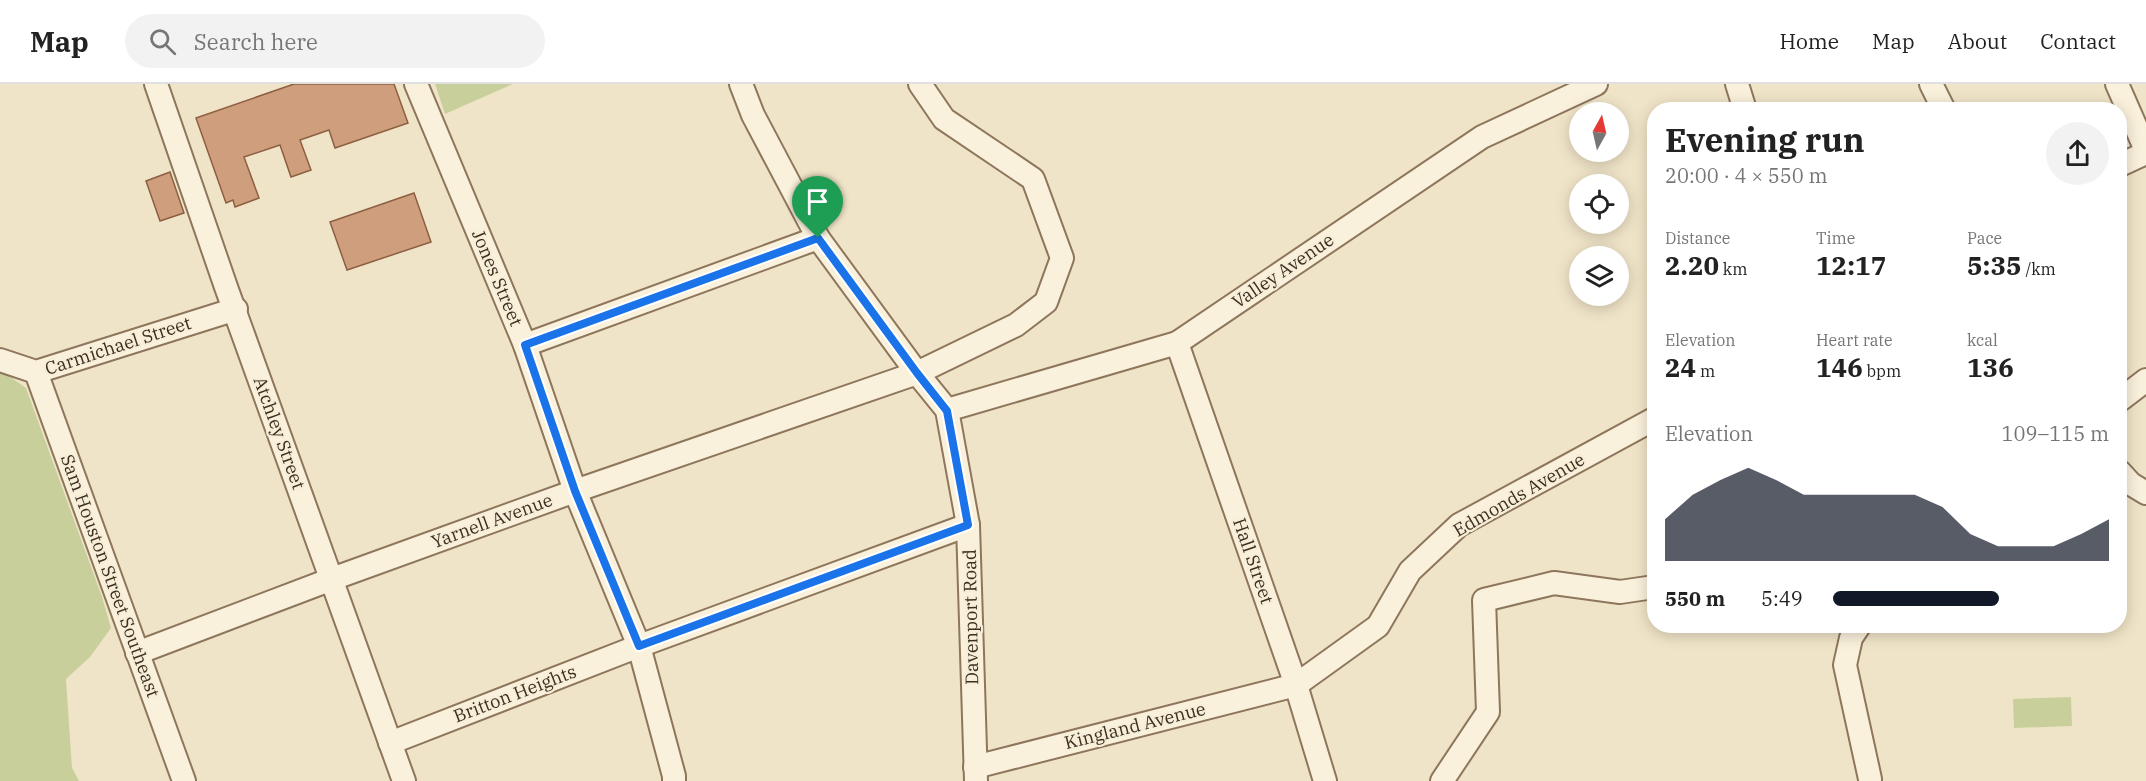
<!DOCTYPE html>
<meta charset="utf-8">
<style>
:root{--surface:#fff;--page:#f2f2f2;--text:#222;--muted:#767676;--line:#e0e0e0;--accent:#111827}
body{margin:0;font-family:"IBM Plex Serif",serif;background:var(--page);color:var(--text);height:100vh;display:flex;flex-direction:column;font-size:22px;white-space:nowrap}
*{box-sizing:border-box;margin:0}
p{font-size:20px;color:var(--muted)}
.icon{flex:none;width:33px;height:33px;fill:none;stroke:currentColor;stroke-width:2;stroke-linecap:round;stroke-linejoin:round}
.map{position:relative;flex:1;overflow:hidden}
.drawer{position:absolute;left:1647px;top:18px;width:480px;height:531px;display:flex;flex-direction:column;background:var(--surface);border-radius:24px;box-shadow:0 3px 15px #0003}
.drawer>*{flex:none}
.needle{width:39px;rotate:8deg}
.tools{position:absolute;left:1569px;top:18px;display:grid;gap:12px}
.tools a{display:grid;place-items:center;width:60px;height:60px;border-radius:50%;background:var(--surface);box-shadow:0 3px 15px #0003;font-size:30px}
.pin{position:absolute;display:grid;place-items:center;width:51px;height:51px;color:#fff;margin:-62px -26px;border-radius:50% 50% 50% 0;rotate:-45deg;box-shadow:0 0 6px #0007}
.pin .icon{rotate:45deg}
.round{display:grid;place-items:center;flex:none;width:63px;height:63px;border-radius:32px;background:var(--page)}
.head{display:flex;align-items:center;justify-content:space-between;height:102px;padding:0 18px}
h1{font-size:33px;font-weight:700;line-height:45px}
.stats{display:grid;grid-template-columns:repeat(3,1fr);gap:9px;height:102px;padding:6px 18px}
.stats div{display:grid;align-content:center}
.stats b{font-size:26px;font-weight:700}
.stats small{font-size:16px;font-weight:400}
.stats p{font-size:16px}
.chart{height:168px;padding:12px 18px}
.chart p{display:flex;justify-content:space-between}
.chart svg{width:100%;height:108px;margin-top:6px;fill:var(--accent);opacity:.7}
ul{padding:0 18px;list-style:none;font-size:20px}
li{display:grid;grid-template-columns:96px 72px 1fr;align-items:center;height:45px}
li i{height:15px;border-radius:8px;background:var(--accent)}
header{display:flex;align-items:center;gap:36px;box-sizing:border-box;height:84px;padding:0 30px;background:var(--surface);border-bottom:2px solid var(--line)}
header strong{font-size:28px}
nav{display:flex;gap:33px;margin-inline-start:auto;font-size:21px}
.search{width:420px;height:54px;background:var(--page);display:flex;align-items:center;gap:15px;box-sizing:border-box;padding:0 21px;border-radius:33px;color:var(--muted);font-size:22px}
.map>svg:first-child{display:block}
.green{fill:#c9cf9b}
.building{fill:#cf9f7d;stroke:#8d5f41;stroke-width:1.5}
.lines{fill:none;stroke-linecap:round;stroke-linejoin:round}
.minor-casing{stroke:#8d765c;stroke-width:26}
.minor{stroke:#faf1dc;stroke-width:22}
.route-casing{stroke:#fff;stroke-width:12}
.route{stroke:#1a73e8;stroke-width:8}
.labels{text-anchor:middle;stroke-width:4.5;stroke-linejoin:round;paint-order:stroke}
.street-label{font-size:18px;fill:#3d2e20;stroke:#f7eed8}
</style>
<header>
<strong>Map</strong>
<div class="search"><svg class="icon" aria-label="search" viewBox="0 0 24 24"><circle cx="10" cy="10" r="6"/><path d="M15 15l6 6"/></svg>Search here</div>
<nav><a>Home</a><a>Map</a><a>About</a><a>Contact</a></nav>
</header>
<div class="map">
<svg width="2146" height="697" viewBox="0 0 2146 697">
<rect width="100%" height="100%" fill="#f0e4c8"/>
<g class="green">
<path d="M435,0H513L445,30Z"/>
<path d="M0,288L6,290L26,304L102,513L111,544L90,573L66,595L72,684L79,697H0Z"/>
<path d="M2071,613L2072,642L2014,644L2013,615Z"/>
</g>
<g class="building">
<path d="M294,0H394L408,39L335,64L329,46L300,56L311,86L291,93L280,61L244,73L259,114L235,123L233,116L226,119L196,34Z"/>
<path d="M170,88L184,129L160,137L146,97Z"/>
<path d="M414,109L431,158L347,186L330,138Z"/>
</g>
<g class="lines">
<g class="minor-casing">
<g id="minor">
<path d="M156,0L226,203L404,697"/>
<path d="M416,0L525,261L575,407L639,562L674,692V697"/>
<path d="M741,0L753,31L818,154L917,289L947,326L968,441L976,697"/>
<path d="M1737,0L1745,26"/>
<path d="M1931,0L1944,26"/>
<path d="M2117,0L2146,66"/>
<path d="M2120,81L2146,69"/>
<path d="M1177,259L1296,601L1325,697"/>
<path d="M525,261L818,154"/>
<path d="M0,276L36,288L236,225"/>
<path d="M36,288L184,697"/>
<path d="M2120,316L2146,296"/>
<path d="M947,326L1177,259L1482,53L1596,0"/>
<path d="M2120,388L2131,400L2146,409"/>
<path d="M1859,542L1851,554L1845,581L1870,695"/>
<path d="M137,569L332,495L575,407L917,289L1016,241L1046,218L1062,174L1033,95L944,35L920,0"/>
<path d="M390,659L639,562L968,441"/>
<path d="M975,683L1296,601L1378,542L1410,487L1459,441L1654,335"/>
<path d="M1442,697L1488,628L1484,516L1554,499L1620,508L1654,503"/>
</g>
</g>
<use href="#minor" class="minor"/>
</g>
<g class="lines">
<g class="route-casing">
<path id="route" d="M818,154L917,289L947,327L968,441L639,562L575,407L525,261Z"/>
</g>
<use href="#route" class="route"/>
</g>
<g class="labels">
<g class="street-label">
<text transform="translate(1283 187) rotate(-34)" y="6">Valley Avenue</text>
<text transform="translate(497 194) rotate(67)" y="6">Jones Street</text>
<text transform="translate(118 262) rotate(-18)" y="6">Carmichael Street</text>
<text transform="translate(279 349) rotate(70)" y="6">Atchley Street</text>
<text transform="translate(1519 411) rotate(-30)" y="6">Edmonds Avenue</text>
<text transform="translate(492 437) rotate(-20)" y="6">Yarnell Avenue</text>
<text transform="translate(1253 477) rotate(71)" y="6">Hall Street</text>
<text transform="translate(110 492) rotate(70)" y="6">Sam Houston Street Southeast</text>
<text transform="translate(971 533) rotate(-91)" y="6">Davenport Road</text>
<text transform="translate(515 610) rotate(-21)" y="6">Britton Heights</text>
<text transform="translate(1135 642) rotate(-14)" y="6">Kingland Avenue</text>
</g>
</g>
</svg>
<div class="tools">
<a><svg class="needle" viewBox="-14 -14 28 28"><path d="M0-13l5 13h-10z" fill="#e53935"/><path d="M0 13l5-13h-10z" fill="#767676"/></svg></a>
<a><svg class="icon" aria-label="locate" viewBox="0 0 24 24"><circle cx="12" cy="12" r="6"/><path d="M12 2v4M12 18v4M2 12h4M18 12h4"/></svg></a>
<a><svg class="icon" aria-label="layers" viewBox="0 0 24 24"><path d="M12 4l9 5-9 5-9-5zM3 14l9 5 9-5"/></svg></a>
</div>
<div class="pin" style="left:818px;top:154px;background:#1e9e55"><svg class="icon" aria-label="arrive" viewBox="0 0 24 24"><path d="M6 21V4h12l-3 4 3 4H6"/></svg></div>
<section class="drawer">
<div class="head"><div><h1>Evening run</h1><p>20:00 · 4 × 550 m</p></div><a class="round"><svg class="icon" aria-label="share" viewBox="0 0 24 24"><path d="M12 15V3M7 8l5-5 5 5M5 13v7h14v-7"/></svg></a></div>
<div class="stats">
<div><p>Distance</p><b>2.20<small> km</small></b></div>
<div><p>Time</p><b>12:17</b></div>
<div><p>Pace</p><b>5:35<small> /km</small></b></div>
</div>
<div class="stats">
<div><p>Elevation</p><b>24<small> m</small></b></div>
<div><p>Heart rate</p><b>146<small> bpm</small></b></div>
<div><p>kcal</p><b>136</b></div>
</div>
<div class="chart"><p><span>Elevation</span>109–115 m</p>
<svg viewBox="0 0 160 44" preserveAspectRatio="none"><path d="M0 44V27L10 17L20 11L30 6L40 11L50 17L60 17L70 17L80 17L90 17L100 22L110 33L120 38L130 38L140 38L150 33L160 27V44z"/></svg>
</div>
<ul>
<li><b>550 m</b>5:49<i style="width:60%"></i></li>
</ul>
</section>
</div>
